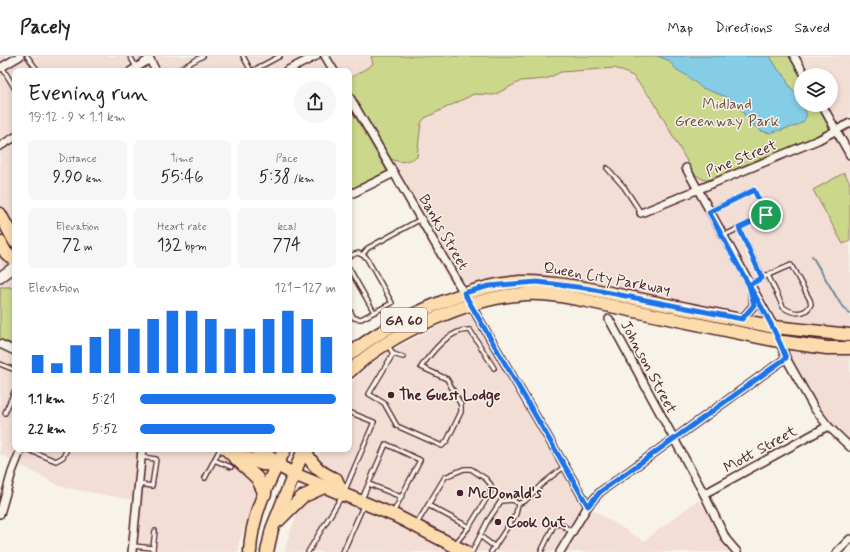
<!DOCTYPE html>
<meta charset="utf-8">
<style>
:root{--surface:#fff;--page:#f6f6f6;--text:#222;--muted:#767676;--line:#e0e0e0;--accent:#1a73e8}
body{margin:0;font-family:Mynerve,sans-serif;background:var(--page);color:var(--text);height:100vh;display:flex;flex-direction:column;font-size:15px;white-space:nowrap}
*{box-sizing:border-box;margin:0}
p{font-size:13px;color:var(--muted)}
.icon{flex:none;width:22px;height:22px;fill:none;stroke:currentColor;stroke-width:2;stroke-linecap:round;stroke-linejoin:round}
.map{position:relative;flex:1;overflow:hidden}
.details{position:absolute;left:12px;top:12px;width:340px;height:384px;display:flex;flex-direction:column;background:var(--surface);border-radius:8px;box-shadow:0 2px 6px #0003}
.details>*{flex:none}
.fabs{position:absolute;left:794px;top:12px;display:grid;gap:8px}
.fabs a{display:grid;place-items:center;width:44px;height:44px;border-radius:50%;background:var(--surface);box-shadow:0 2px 6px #0003;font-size:20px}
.pin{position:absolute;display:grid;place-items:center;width:34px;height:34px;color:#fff;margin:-17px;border:2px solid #fff;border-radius:50%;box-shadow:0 1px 4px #0007}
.round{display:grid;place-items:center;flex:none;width:42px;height:42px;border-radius:21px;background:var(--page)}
.summary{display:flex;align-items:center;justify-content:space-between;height:68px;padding:0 16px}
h1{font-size:22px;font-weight:600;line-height:30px}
.figures{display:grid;grid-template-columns:repeat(3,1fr);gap:6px;height:68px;padding:4px 16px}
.figures div{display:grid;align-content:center;border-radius:8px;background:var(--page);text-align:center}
.figures b{font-size:17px;font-weight:600}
.figures small{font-size:11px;font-weight:400}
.figures p{font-size:11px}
.chart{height:112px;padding:8px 16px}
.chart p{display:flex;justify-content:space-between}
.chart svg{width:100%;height:72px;margin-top:4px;stroke:var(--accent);stroke-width:6}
ul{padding:0 16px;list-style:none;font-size:13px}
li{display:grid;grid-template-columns:64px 48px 1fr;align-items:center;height:30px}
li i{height:10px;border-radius:5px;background:var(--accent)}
header{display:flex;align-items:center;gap:24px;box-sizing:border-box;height:56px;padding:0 20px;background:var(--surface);border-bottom:1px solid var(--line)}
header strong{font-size:19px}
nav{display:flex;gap:22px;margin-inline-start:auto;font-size:14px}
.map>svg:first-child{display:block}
.built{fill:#f2ded5;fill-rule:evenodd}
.green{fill:#cbd78a;stroke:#8a7b5a}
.water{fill:#85cce6;stroke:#6d879b}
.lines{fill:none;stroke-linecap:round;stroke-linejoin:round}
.stream{stroke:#6d879b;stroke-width:2}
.service-casing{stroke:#4a1f2b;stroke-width:6}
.minor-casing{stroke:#4a1f2b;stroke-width:10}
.tertiary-casing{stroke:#4a1f2b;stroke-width:12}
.primary-casing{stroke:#4a1f2b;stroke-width:15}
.service{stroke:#f7f3e8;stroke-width:3.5}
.minor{stroke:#f7f3e8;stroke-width:7}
.tertiary{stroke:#f7f3e8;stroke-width:9}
.primary{stroke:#fcdcac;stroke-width:12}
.route-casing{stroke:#fff;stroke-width:8}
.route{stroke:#1a73e8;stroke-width:5}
.poi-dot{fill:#4a1f2b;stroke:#f7f3e8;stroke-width:1.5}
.labels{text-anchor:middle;stroke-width:3;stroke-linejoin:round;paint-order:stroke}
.shield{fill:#f7f3e8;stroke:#7e5f64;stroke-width:1}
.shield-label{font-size:14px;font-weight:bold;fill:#4a1f2b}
.park-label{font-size:15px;fill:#6a4d43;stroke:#f7f3e8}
.street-label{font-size:15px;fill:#4a1f2b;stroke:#f7f3e8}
.poi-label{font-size:15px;font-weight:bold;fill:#4a1f2b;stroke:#f7f3e8;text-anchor:start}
</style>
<header>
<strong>Pacely</strong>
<nav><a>Map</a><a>Directions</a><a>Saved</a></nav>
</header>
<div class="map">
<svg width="850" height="496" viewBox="0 0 850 496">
<rect width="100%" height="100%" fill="#f7f3e8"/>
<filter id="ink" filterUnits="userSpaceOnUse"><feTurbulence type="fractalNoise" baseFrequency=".025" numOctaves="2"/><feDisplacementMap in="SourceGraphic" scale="8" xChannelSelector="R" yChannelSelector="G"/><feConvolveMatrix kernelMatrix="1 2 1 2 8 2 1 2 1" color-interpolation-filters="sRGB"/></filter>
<g filter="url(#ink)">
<g class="built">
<path d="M0,0H850V391L822,373L780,285L657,256L546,226L451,228L387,115L349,134V15H15V393H274L239,486V496H134L138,445L62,431L0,398ZM801,19H831V49H801Z"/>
<path d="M462,258L472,261L584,449L644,485L698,444L743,496H285L287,485L321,393H349V332L360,317L384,298Z"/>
</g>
<g class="green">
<path d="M371,0H789L801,21V49H817L830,74L710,124H704L694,118L654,46L633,20L615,12L561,16L546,23L521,25L494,39L474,38L425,62L421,67L417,101C407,105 402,108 391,103L349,31V23L373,8Z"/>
<path d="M349,50L387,115L349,134Z"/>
<path d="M844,117L850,127V185L843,188L813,134Z"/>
<path d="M0,231H10L15,233V289L0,283Z"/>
</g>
<path class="water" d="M657,0H770L779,15L784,18L789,30L798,39L807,59L803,66L796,70L770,77L761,75L748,65L741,53L735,46L724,40L702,32L686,19L677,14L668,4Z"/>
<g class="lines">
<path class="stream" d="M812,200L840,247L850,258"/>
<g class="service-casing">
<g id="service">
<path d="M27,0L38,15"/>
<path d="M130,0L136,11"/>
<path d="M243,0L251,15"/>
<path d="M2,11L15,33"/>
<path d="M176,15L203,0"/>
<path d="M252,15L280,0"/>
<path d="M607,112L624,131L641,157"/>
<path d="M710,155L754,134L766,159L723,180"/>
<path d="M739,172L763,222"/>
<path d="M363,198L368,192L421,163"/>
<path d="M349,200L358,197L366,201L392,247L361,263L354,262L349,253"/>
<path d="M349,212L374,256"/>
<path d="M750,228C763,221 777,215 791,209L810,244L811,248C806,260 792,258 783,251L768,219"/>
<path d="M388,289L393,298L369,338L384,347L397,370L442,390L447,385L461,356V349L447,323L421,311C432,296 449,273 470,274L494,312"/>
<path d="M393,298L403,301"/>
<path d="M0,308L15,314"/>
<path d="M5,357L15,334"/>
<path d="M26,393L56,405L63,401L67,393"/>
<path d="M214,404L231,411"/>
<path d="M205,422L220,393"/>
<path d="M139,428L152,430L156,403L141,401"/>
<path d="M369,428L401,441"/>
<path d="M345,434L374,366L349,356"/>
<path d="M362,443L386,388L420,404L393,457"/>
<path d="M518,448L526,444L541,429L565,410"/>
<path d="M416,469L445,421L464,413H471L486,423L491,429L490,437L469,471L428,449"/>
<path d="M480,480L495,491"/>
<path d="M455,488L469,471"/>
<path d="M133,490L153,492V496"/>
<path d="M153,492L155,475"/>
<path d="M308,496L342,440"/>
<path d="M343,496L364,448"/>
<path d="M472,496L487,466L501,445L513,444L518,448"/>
<path d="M491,496L516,458L518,448"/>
<path d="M541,496L554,469L561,468L572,476"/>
</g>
</g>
<g class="minor-casing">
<g id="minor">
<path d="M148,0L156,15"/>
<path d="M325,0L334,15"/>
<path d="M794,0L805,19"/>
<path d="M0,12L20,0"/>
<path d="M131,15L150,3"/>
<path d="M286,15L316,0"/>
<path d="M349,40L588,450"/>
<path d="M822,49L850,99"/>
<path d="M0,90L15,81"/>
<path d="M686,112L774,271L786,302L814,352L828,370L850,391"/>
<path d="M349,139L394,117"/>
<path d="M641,157L818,84L850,67"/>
<path d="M609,263L704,438L726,483L737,496"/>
<path d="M742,263L754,249L752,237"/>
<path d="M0,288L15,295"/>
<path d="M704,438L828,370"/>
<path d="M0,458L12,416L21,393"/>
<path d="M132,496L142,393"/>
<path d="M560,496L588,450L600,436L786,302"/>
<path d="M837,496L850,483"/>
</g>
</g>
<g class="tertiary-casing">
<path id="tertiary" d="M0,221L15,210"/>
</g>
<g class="primary-casing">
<g id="primary">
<path d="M0,158L15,186"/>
<path d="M0,186L6,197L15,204"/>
<path d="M349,299C390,265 468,229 521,226C543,225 564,229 585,232L774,271L850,279"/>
<path d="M349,316C388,278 472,240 527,238C547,237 567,241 587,245L783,286L827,292H850"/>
<path d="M226,393L257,422L265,438"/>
<path d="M256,393L267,398L277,409L294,418L396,460L466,496"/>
<path d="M305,393C311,409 321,418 336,423L343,439"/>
<path d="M236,398L262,408L277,409"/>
<path d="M278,465L302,441L324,431"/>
<path d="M250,496C251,460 269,424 285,393"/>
<path d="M267,496L272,473L304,393"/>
</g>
</g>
<use href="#service" class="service"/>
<use href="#minor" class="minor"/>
<use href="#tertiary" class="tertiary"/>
<use href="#primary" class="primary"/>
</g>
</g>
<g class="lines" filter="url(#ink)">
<g class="route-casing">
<path id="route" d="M766,159L739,172L762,222L749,229L754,249L742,263L585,232L537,226L489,230L464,237L588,450L600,436L786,302C777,277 764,255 750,231C736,206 723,181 709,156L754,134L766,159"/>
</g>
<use href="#route" class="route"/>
</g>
<g class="poi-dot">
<circle cx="391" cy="339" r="4"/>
<circle cx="460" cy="437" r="4"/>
<circle cx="498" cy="466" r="4"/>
</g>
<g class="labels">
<rect class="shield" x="381" y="252" width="46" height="24" rx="3"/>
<g class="shield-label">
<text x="404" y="269">GA 60</text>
</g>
<g class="park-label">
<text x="727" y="53">Midland<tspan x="727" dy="17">Greenway Park</tspan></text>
</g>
<g class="street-label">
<text transform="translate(741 102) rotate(-22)" y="5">Pine Street</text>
<text transform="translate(444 176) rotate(60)" y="5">Banks Street</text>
<text transform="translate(607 222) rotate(10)" y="5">Queen City Parkway</text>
<text transform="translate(649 311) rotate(62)" y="5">Johnson Street</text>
<text transform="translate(760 393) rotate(-29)" y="5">Mott Street</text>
</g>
<g class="poi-label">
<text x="399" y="344">The Guest Lodge</text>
<text x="468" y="442">McDonald's</text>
<text x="506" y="471">Cook Out</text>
</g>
</g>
</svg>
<div class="fabs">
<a><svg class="icon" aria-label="layers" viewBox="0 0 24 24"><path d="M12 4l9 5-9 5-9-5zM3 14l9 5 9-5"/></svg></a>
</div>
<div class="pin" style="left:766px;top:159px;background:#1e9e55"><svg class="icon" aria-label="arrive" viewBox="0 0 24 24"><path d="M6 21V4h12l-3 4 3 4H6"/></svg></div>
<section class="details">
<div class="summary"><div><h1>Evening run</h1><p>19:12 · 9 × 1.1 km</p></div><a class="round"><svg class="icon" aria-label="share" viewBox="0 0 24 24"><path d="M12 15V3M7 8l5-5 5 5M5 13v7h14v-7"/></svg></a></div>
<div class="figures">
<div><p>Distance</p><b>9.90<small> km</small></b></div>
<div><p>Time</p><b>55:46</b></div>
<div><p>Pace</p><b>5:38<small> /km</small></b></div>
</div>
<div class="figures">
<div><p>Elevation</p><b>72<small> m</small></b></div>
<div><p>Heart rate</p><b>132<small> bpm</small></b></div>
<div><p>kcal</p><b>774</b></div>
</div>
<div class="chart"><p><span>Elevation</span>121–127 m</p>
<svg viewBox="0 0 160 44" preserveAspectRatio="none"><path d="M5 44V33M15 44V38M25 44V27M35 44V22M45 44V17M55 44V17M65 44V11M75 44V6M85 44V6M95 44V11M105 44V17M115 44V17M125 44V11M135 44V6M145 44V11M155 44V22"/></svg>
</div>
<ul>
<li><b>1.1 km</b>5:21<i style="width:100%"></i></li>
<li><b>2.2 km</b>5:52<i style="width:69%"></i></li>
</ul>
</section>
</div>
